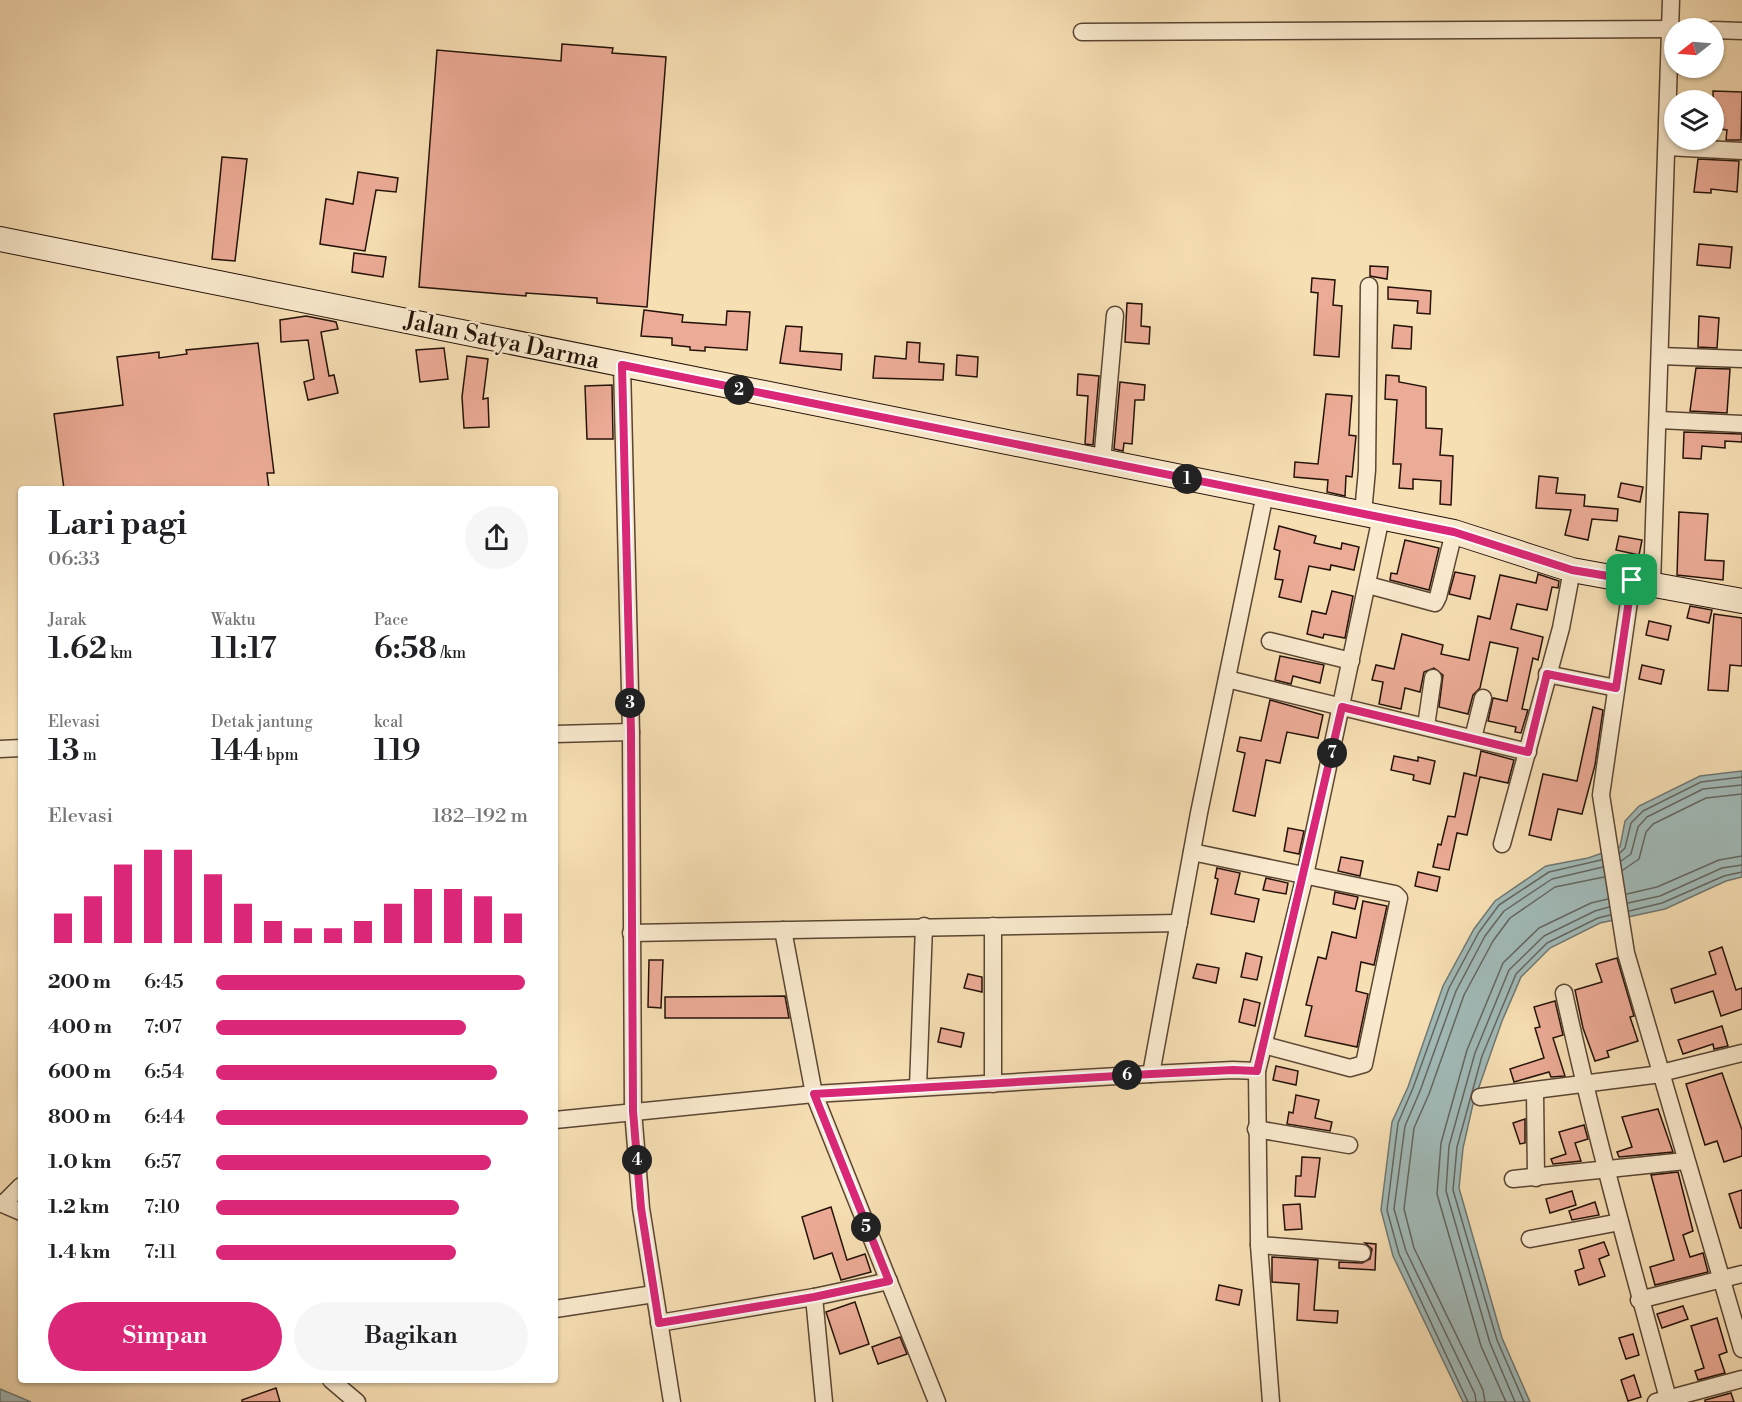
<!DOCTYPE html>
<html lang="id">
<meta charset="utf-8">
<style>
:root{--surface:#fff;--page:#f6f6f6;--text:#202124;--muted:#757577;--accent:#db2777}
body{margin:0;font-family:"Libre Bodoni",serif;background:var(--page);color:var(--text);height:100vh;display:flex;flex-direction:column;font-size:22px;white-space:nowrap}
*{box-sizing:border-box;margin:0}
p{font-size:20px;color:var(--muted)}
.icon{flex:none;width:33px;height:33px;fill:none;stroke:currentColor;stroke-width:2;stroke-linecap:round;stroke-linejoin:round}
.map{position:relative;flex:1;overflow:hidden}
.details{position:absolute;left:18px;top:486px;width:540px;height:897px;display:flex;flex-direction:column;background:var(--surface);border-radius:6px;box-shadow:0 2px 4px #0004}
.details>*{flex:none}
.needle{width:39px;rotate:253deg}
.controls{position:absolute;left:1664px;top:18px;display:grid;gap:12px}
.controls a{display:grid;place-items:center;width:60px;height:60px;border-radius:50%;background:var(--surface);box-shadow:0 2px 4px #0004;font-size:30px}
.pin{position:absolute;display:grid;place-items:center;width:51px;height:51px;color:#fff;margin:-26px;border-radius:12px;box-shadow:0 3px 9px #0006}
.km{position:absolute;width:30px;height:30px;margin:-15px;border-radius:50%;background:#222;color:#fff;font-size:16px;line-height:30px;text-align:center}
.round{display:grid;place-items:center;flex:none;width:63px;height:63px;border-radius:32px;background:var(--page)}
.summary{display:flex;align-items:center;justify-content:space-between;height:102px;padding:0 30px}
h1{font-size:33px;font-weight:600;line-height:45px}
.stats{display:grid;grid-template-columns:repeat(3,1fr);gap:9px;height:102px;padding:6px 30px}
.stats div{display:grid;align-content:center}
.stats b{font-size:30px;font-weight:600}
.stats small{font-size:16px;font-weight:400}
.stats p{font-size:16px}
.chart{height:168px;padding:12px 30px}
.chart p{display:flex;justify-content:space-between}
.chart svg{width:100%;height:108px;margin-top:6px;stroke:var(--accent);stroke-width:6}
.primary-button{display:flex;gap:12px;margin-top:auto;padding:12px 30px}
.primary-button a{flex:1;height:69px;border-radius:36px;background:var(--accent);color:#fff;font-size:24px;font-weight:600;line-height:69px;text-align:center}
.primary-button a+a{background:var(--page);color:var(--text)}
ul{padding:0 30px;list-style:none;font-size:20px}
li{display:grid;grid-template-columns:96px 72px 1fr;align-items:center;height:45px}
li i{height:15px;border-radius:8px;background:var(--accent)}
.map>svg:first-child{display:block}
.water{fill:#a1bab8;stroke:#6f7772;stroke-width:1.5}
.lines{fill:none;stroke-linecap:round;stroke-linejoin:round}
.shore{stroke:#636660;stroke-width:1.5}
.building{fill:#ecab96;stroke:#251309;stroke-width:1.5}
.street-casing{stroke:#5a4634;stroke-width:19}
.secondary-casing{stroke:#251309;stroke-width:26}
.street{stroke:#faeace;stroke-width:16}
.secondary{stroke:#faeace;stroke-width:24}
.route-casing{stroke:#fff;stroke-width:12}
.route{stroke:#db2777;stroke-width:8}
.labels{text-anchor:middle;stroke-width:5;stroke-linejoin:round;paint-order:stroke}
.street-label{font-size:24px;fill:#251309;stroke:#faeace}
</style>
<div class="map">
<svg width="1742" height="1402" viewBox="0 0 1742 1402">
<rect width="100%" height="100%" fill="#f7dfb4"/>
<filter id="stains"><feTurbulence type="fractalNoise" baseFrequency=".00333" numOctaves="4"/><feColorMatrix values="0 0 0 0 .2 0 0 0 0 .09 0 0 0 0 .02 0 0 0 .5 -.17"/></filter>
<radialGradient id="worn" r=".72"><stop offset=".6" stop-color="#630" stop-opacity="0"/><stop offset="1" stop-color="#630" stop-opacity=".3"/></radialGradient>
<g class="water">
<path d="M1742,771V877L1726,881L1665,909L1600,923L1550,948L1521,977L1502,1021L1473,1104L1463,1148L1459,1188L1502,1338L1530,1402H1463L1393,1256L1381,1210L1392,1122L1408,1087L1443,986L1474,929L1495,901L1546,866L1588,858L1620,847L1625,821L1639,806L1700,776Z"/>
<path d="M0,1389L31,1402H0Z"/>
</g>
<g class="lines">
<g class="shore">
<path d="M1620,853L1625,848L1631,823L1643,811L1701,782L1742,777"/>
<path d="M1621,861L1631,854L1638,827L1647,817L1703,789L1742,785"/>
<path d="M1623,870L1639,859L1646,832L1653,824L1706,798L1742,794"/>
<path d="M1627,894L1657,887L1719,860L1742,856"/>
<path d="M1628,903L1660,896L1722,868L1742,865"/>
<path d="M1629,911L1662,903L1724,876L1742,872"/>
<path d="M1468,1402L1399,1254L1387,1210L1398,1123L1413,1088L1449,988L1479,932L1499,905L1549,872L1601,860"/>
<path d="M1476,1402L1475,1394L1406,1251L1394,1209L1405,1126L1420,1091L1456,991L1485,936L1504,911L1552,879L1603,867"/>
<path d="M1485,1402L1483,1390L1414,1248L1404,1209L1414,1128L1429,1094L1464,995L1493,941L1510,918L1555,887L1604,877"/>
<path d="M1506,1402L1481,1346L1437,1194L1441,1143L1467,1050L1503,963L1539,928L1591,903L1608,899"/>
<path d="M1515,1402L1490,1343L1446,1191L1449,1146L1475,1053L1509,970L1544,936L1595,911L1609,907"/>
<path d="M1524,1402L1497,1340L1453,1190L1457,1147L1482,1056L1516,974L1547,943L1598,918L1610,915"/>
</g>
</g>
<g class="building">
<path d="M562,44L613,48L612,53L666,57L647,307L597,303V298L526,293V296L419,287L437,50L561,61Z"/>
<path d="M1713,91L1742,92L1741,140H1726L1727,130L1713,128Z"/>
<path d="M222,157L247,159L235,261L212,259Z"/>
<path d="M1698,159L1739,161L1737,192L1711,189V193L1694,192Z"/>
<path d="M358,172L398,178L396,192L376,190L365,251L320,244L326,199L353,204Z"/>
<path d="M1699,244L1732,247L1730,268L1697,265Z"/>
<path d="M354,253L386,257L383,277L352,272Z"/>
<path d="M1370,266L1388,267L1387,279L1370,276Z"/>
<path d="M1312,278L1335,280L1333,305L1342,306L1339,357L1314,355L1318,293L1311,292Z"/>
<path d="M1388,287L1431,291L1430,314L1417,313L1418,301L1388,299Z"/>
<path d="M1127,303L1142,304L1141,326L1150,327L1149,344L1125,342Z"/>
<path d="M644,310L683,315L682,322L726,325L727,311L750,312L747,350L705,347V351L690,350V347L672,345V338L641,336Z"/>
<path d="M306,316L336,322L338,329L321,332L329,376L334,375L338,393L308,400L304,382L314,379L308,340L281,342L280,320Z"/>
<path d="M1699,316L1719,318L1717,348L1698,347Z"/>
<path d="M1394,325L1412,327L1411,349L1392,348Z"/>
<path d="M786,326L802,327L800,351L842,354L841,370L780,363Z"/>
<path d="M907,342L920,343L919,362L944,364L943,380L873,378L875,356L906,359Z"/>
<path d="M258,343L274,473H267L269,489H64L54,414L123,405L117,357L159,352V358L187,354L186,350Z"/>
<path d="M444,348L448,379L420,382L416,350Z"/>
<path d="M957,355L978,357L977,377L956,375Z"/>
<path d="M467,356L488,359L483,399L488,398L489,427L464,428L462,397Z"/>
<path d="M1696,368L1730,369L1727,413L1690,411Z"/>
<path d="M1078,374L1099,376L1093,445L1085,444L1088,396L1077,395Z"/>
<path d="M1386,375L1399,376V382L1426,387V428L1442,429L1440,455L1453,456L1451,505L1440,504L1441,481L1413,479V489L1399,488L1401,464H1393L1397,400L1385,399Z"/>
<path d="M1120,382L1145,385L1144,400H1135L1132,444L1124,443L1123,451L1114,449Z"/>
<path d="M612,385L613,439H587L585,386Z"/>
<path d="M1326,394L1352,396L1349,435L1356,436L1352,477L1346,476L1345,496L1327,492L1328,480L1294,477L1295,462L1318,464Z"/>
<path d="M1684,432L1742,434V442L1725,441V448L1702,446L1701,459L1683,458Z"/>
<path d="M1539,476L1558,478L1556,493L1585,495L1584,506L1618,509L1617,521L1592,519L1588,540L1565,535L1571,510L1536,508Z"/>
<path d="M1621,483L1643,487L1640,502L1618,497Z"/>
<path d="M1679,512L1708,514L1705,560L1724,561L1723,580L1677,575Z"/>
<path d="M1279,526L1316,536L1314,543L1341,549L1342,543L1359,547L1354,570L1331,565L1330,570L1309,566L1301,602L1279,597L1283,580L1275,579L1280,551L1274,549Z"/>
<path d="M1619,536L1642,540L1639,555L1616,550Z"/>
<path d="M1405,540L1439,548L1429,590L1390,580L1391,573L1397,574Z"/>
<path d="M1455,572L1475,576L1470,599L1449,594Z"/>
<path d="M1538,574L1559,581L1558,588L1552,587L1547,610L1517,604L1511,629L1543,637L1538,660L1533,658L1522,709L1528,710L1521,733L1515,732L1516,727L1488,721L1493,698L1507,701L1518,648L1490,642L1480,688L1473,695L1468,714L1439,707L1443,675L1434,668L1424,672L1420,692L1405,688L1401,709L1379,704L1383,682L1372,680L1376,665L1394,669L1402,634L1443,645L1441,654L1469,660L1478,616L1490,619L1500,575L1536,583Z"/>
<path d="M1332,591L1353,596L1345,638L1324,634L1323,638L1307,634L1312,611L1326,614Z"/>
<path d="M1690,606L1712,610L1709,623L1687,618Z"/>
<path d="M1714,614L1742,618V666L1730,665L1728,691L1708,690Z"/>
<path d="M1649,621L1671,626L1668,640L1646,635Z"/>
<path d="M1280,656L1324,665L1320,683L1293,676L1291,684L1275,680Z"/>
<path d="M1642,665L1664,670L1661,684L1639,679Z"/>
<path d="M1270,700L1323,715L1318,738L1287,732L1280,763L1266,760L1255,816L1233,811L1245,753L1237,751L1240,737L1261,741Z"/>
<path d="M1593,707L1603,710L1595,765L1582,814L1558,809L1551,840L1529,835L1543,774L1577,781Z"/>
<path d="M1481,751L1514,760L1508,783L1480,777L1467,835L1457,833L1449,870L1433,867L1438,844L1441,845L1448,816L1455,817L1464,773L1476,776Z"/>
<path d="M1394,756L1418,761V757L1435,761L1430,784L1413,780L1414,775L1391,770Z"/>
<path d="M1288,828L1304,831L1299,854L1284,851Z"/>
<path d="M1341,857L1363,861L1360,876L1338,871Z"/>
<path d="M1217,868L1240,873L1235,894L1259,899L1254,922L1211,914L1218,879L1215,878Z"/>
<path d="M1418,872L1440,877L1437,891L1415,886Z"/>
<path d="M1266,878L1288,883L1286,894L1263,890Z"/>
<path d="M1335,892L1358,897L1355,909L1333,904Z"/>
<path d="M1363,901L1387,906L1374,965L1361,962L1356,991L1368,994L1357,1047L1305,1036L1312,1006L1306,1005L1318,957L1326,959L1332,932L1356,938Z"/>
<path d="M1722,947L1736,990L1742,988V1009L1721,1016L1713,991L1675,1003L1671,989L1716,974L1709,952Z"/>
<path d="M1246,953L1262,957L1257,980L1241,977Z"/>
<path d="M1617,958L1634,1016L1630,1017L1638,1041L1607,1051L1609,1057L1595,1061L1583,1028L1575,990L1602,982L1596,964Z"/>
<path d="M649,960H663L661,1008L648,1007Z"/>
<path d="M1197,964L1219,968L1216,983L1193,978Z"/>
<path d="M968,974L982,977V992L964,988Z"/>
<path d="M785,996L789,1018H665V997Z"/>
<path d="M1244,999L1260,1003L1255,1026L1239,1022Z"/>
<path d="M1555,1001L1563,1035L1553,1038L1565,1076L1551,1077L1549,1072L1514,1082L1510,1069L1544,1058L1535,1028L1540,1027L1534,1007Z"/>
<path d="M1722,1026L1728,1046L1714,1049L1713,1044L1683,1054L1678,1040Z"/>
<path d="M941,1028L964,1033L961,1047L938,1042Z"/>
<path d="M1276,1066L1298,1071L1296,1085L1273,1080Z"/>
<path d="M1722,1073L1742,1130V1156L1724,1162L1717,1141L1705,1145L1686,1084Z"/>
<path d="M1296,1095L1319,1100L1315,1118L1332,1122L1330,1131L1287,1124L1289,1112L1293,1113Z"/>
<path d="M1658,1109L1673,1152L1619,1157L1617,1152L1632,1147L1622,1117Z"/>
<path d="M1525,1119V1143L1520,1144L1513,1123Z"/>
<path d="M1584,1125L1588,1139L1575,1143L1581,1161L1553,1164L1551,1159L1566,1154L1559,1132Z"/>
<path d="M1302,1157L1320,1158L1315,1197L1295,1196L1296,1176H1301Z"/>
<path d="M1678,1172L1693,1231L1683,1235L1690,1257L1703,1253L1708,1272L1655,1285L1650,1267L1674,1260L1651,1175Z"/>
<path d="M1742,1190V1228H1740L1729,1194Z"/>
<path d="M1572,1191L1576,1205L1550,1213L1546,1199Z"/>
<path d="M1595,1202L1599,1215L1572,1220L1569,1211Z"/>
<path d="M1300,1204L1302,1229L1285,1230L1283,1205Z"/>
<path d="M831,1207L847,1260L865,1254L871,1272L841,1280L832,1253L814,1259L802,1217Z"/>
<path d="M1604,1242L1609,1255L1599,1259L1605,1276L1579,1285L1575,1271L1584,1268L1579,1250Z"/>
<path d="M1365,1243L1376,1244L1375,1270L1339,1268V1262L1362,1263L1370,1259L1372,1249Z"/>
<path d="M1272,1257L1318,1260L1314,1310L1338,1311L1337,1323L1297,1320L1299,1284L1272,1282Z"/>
<path d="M1219,1285L1242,1290L1239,1305L1216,1300Z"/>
<path d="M855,1302L869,1344L840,1354L826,1312Z"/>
<path d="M1683,1306L1688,1319L1662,1328L1657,1314Z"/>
<path d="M1717,1318L1727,1352L1719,1355L1725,1373L1698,1380L1695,1371L1704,1368L1691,1326Z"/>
<path d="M1633,1334L1639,1355L1626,1359L1619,1338Z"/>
<path d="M900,1337L907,1354L878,1364L872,1347Z"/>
<path d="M1634,1375L1641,1397L1628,1401L1621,1380Z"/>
<path d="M276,1388L280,1402H242V1400Z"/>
<path d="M1731,1393L1734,1402H1705V1400Z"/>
</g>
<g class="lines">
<g class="street-casing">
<g id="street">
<path d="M1713,30L1742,31"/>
<path d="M1082,32L1674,29"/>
<path d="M1667,147L1742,151"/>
<path d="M1660,356L1742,359"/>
<path d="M622,365L631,732L633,1111L641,1208L672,1402"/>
<path d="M1659,420L1742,424"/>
<path d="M1102,462L1115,315"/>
<path d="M1363,513L1367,470L1369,286"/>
<path d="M1632,581L1601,795L1626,953L1742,1349"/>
<path d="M1652,584L1671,0"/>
<path d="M1368,585L1435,603L1438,597L1454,532"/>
<path d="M1270,641L1351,661"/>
<path d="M1547,674L1616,688"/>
<path d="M1227,679L1528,752"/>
<path d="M1426,726L1433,678"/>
<path d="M555,734L631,732"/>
<path d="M1473,738L1483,698"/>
<path d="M0,749L21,748"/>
<path d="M1502,844L1561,628L1572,570"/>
<path d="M1192,852L1395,894L1399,898L1364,1064L1350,1068L1264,1045"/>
<path d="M993,926V1084"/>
<path d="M783,930L814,1094L937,1402"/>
<path d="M631,933L1179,923"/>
<path d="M1564,993C1594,1131 1632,1266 1669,1402"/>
<path d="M1661,1073L1742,1053"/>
<path d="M1151,1074L1199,813L1265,494"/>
<path d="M918,1087L924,926"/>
<path d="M1535,1092L1536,1178"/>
<path d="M1480,1097L1661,1074"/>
<path d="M555,1120L814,1094L1151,1074L1233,1070L1257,1071"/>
<path d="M1256,1129L1349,1145"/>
<path d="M1513,1179L1685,1161"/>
<path d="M0,1203L21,1212"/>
<path d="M3,1204L21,1186"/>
<path d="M1530,1239L1620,1222"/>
<path d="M1259,1245L1362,1253"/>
<path d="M814,1297L824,1402"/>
<path d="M1639,1300L1742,1274"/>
<path d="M555,1309L654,1294"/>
<path d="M659,1323L814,1297L889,1281"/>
<path d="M331,1380L357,1402"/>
<path d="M1271,1402L1259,1245L1257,1071L1305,875L1381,517"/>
<path d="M1656,1402L1742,1379"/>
</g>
</g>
<g class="secondary-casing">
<path id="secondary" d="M0,239C484,338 969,435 1454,532L1572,570L1742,601"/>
</g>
<use href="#street" class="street"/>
<use href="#secondary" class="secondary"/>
</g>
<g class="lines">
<g class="route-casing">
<path id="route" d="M622,365L1454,532L1572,570L1632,580L1616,688L1547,674L1528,752L1342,707L1257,1071L1233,1070L1151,1074L814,1094L889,1281L814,1297L659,1323L641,1208L633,1111L631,732Z"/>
</g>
<use href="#route" class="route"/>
</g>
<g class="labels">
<g class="street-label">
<text transform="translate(502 340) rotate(12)" y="8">Jalan Satya Darma</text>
</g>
</g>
<rect width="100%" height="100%" filter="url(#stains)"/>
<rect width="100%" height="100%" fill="url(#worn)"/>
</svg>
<div class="controls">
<a><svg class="needle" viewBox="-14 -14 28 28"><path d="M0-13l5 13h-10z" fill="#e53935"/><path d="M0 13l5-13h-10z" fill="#757577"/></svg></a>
<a><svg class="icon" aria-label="layers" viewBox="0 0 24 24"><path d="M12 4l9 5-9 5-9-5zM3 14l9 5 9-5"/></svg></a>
</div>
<div class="pin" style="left:1632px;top:580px;background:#1e9e55"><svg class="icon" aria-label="arrive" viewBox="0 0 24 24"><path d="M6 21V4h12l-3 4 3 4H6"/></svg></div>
<b class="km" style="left:1187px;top:479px">1</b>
<b class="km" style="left:739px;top:390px">2</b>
<b class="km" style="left:630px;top:703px">3</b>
<b class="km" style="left:637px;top:1160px">4</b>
<b class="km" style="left:866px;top:1227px">5</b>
<b class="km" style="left:1127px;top:1075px">6</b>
<b class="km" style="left:1332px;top:753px">7</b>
<section class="details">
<div class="summary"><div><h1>Lari pagi</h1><p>06:33</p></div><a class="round"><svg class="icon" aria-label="share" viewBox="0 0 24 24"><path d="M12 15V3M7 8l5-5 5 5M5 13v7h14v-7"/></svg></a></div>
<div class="stats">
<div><p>Jarak</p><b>1.62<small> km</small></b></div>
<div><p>Waktu</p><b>11:17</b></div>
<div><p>Pace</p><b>6:58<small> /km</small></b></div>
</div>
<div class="stats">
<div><p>Elevasi</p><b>13<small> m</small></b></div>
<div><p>Detak jantung</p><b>144<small> bpm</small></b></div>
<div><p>kcal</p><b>119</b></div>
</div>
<div class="chart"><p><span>Elevasi</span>182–192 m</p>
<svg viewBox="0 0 160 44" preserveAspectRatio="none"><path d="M5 44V32M15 44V25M25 44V12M35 44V6M45 44V6M55 44V16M65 44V28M75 44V35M85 44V38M95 44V38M105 44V35M115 44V28M125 44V22M135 44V22M145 44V25M155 44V32"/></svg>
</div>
<ul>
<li><b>200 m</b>6:45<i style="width:99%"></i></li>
<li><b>400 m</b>7:07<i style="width:80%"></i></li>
<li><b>600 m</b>6:54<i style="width:90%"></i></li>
<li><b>800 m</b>6:44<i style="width:100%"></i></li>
<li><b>1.0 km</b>6:57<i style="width:88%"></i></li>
<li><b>1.2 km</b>7:10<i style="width:78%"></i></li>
<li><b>1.4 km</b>7:11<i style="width:77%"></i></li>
</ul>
<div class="primary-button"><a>Simpan</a><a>Bagikan</a></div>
</section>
</div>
